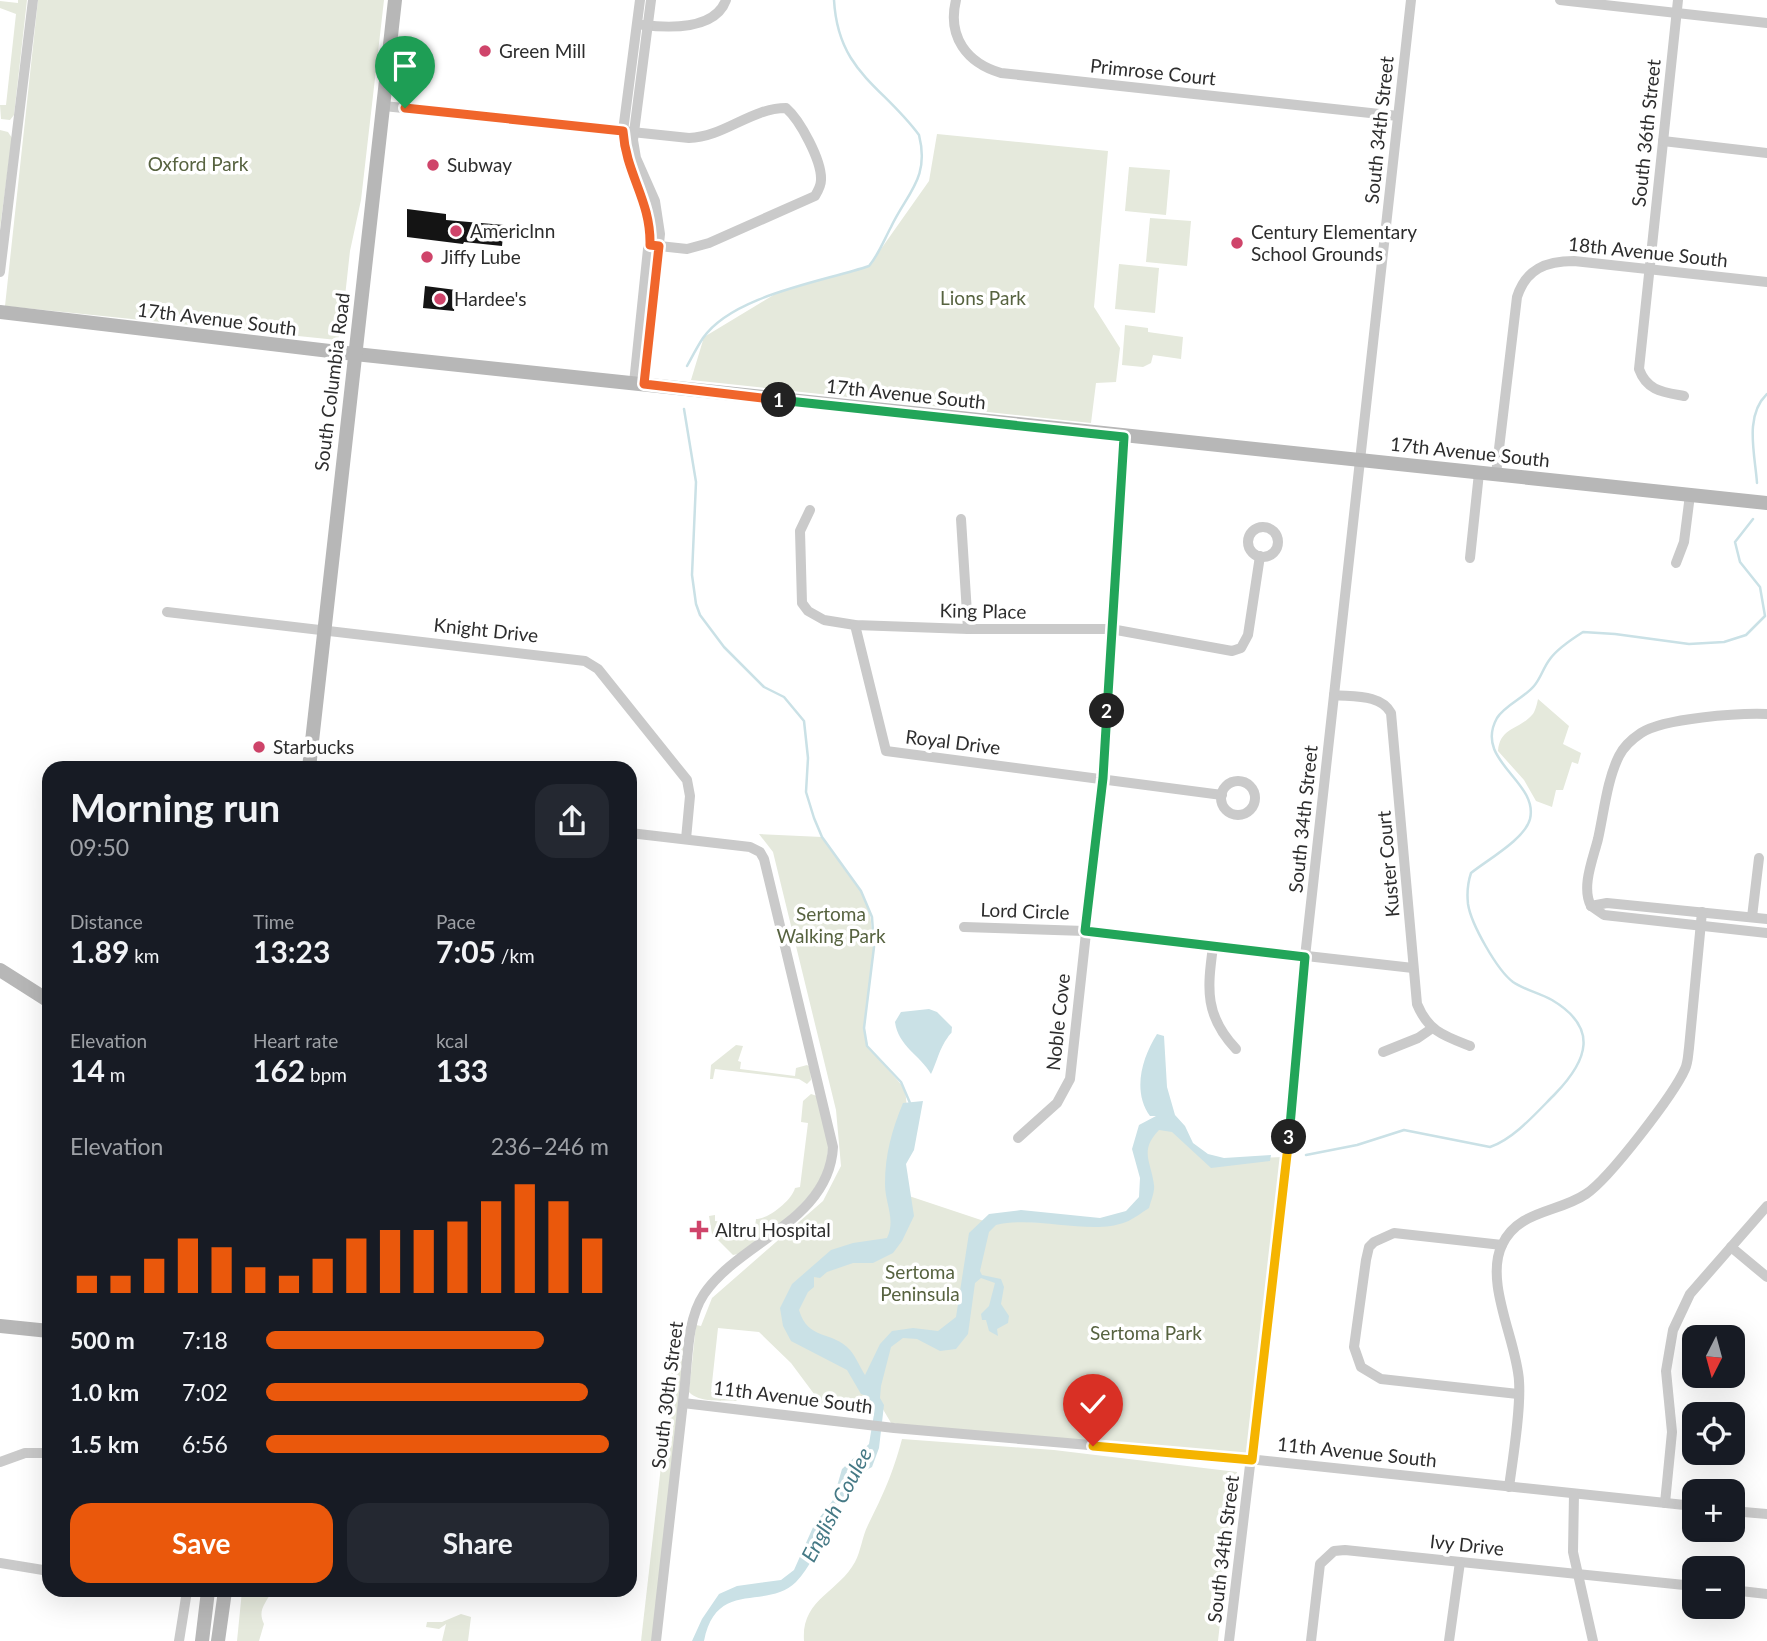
<!DOCTYPE html>
<meta charset="utf-8">
<style>
:root{--surface:#171b24;--page:#242831;--text:#f1f3f6;--muted:#9ea1a6;--accent:#ea580c}
body{margin:0;font-family:Lato,sans-serif;background:var(--page);color:var(--text);height:100vh;display:flex;flex-direction:column;font-size:26px;white-space:nowrap}
*{box-sizing:border-box;margin:0}
p{font-size:23px;color:var(--muted)}
.icon{flex:none;width:38px;height:38px;fill:none;stroke:currentColor;stroke-width:2;stroke-linecap:round;stroke-linejoin:round}
.map{position:relative;flex:1;overflow:hidden}
.details{position:absolute;left:42px;top:761px;width:595px;height:836px;display:flex;flex-direction:column;background:var(--surface);border-radius:21px;box-shadow:0 7px 28px #0002}
.details>*{flex:none}
.needle{width:46px;rotate:186deg}
.fabs{position:absolute;left:1682px;top:1325px;display:grid;gap:14px}
.fabs a{display:grid;place-items:center;width:63px;height:63px;border-radius:14px;background:var(--surface);box-shadow:0 7px 28px #0002;font-size:35px}
.pin{position:absolute;display:grid;place-items:center;width:60px;height:60px;color:#fff;margin:-72px -30px;border-radius:50% 50% 50% 0;rotate:-45deg;box-shadow:0 0 7px #0007}
.pin .icon{rotate:45deg}
.km{position:absolute;width:35px;height:35px;margin:-18px;border-radius:50%;background:#222;color:#fff;font-size:19px;line-height:35px;text-align:center}
.round{display:grid;place-items:center;flex:none;width:74px;height:74px;border-radius:21px;background:var(--page)}
.overview{display:flex;align-items:center;justify-content:space-between;height:119px;padding:0 28px}
h1{font-size:38px;font-weight:700;line-height:52px}
.metrics{display:grid;grid-template-columns:repeat(3,1fr);gap:10px;height:119px;padding:7px 28px}
.metrics div{display:grid;align-content:center}
.metrics b{font-size:30px;font-weight:700}
.metrics small{font-size:19px;font-weight:400}
.metrics p{font-size:19px}
.chart{height:196px;padding:14px 28px}
.chart p{display:flex;justify-content:space-between}
.chart svg{width:100%;height:126px;margin-top:7px;stroke:var(--accent);stroke-width:6}
.button{display:flex;gap:14px;margin-top:auto;padding:14px 28px}
.button a{flex:1;height:80px;border-radius:21px;background:var(--accent);color:#fff;font-size:28px;font-weight:700;line-height:80px;text-align:center}
.button a+a{background:var(--page);color:var(--text)}
ul{padding:0 28px;list-style:none;font-size:23px}
li{display:grid;grid-template-columns:112px 84px 1fr;align-items:center;height:52px}
li i{height:18px;border-radius:9px;background:var(--accent)}
.map>svg:first-child{display:block}
.green{fill:#e5e9dc}
.water{fill:#cae1e6}
.lines{fill:none;stroke-linecap:round;stroke-linejoin:round}
.stream{stroke:#cae1e6;stroke-width:2.5}
.building{fill:#141414}
.street{stroke:#cacaca;stroke-width:10}
.secondary{stroke:#b7b7b7;stroke-width:14}
.split-1-casing{stroke:#fff;stroke-width:14}
.split-2-casing{stroke:#fff;stroke-width:14}
.split-3-casing{stroke:#fff;stroke-width:14}
.split-4-casing{stroke:#fff;stroke-width:14}
.split-1{stroke:#f0652b;stroke-width:9}
.split-2{stroke:#22a559;stroke-width:9}
.split-3{stroke:#22a559;stroke-width:9}
.split-4{stroke:#f5b400;stroke-width:9}
.poi-dot{fill:#cf446a;stroke:#fff;stroke-width:2.5}
.labels{text-anchor:middle;stroke-width:7;stroke-linejoin:round;paint-order:stroke}
.poi-label{font-size:19px;fill:#2d2d2d;stroke:#fff;text-anchor:start}
.street-label{font-size:19px;fill:#2d2d2d;stroke:#fff}
.park-label{font-size:19px;fill:#576340;stroke:#fff}
.water-label{font-size:21px;font-style:italic;fill:#457985;stroke:#fff}
</style>
<div class="map">
<svg width="1767" height="1641" viewBox="0 0 1767 1641">
<rect width="100%" height="100%" fill="#fff"/>
<g class="green">
<path d="M18,0H27L14,115L10,120L1,119L0,105H6L16,14L0,8V1L18,3Z"/>
<path d="M38,0H384L361,200L350,251L341,333L337,340L5,306Z"/>
<path d="M0,130L8,132L12,138L0,228Z"/>
<path d="M937,134L1108,151L1094,307L1120,348L1116,382L1096,383L1091,423L691,380L704,337L780,291L869,266L929,181Z"/>
<path d="M1129,167L1170,170L1166,215L1125,211Z"/>
<path d="M1150,218L1191,221L1187,266L1146,262Z"/>
<path d="M1119,264L1159,268L1155,313L1115,309Z"/>
<path d="M1125,325L1148,328V332L1183,337L1181,359L1153,355L1151,363L1143,367L1122,365Z"/>
<path d="M1538,699L1569,726L1563,744L1581,753L1578,764L1572,762L1563,790H1556L1552,807L1536,801L1524,780L1498,751C1500,727 1519,730 1532,715C1535,712 1537,704 1538,699Z"/>
<path d="M759,834L822,837L863,895L870,914L874,947L864,1028L868,1046L905,1089L910,1135L894,1191L984,1221L1101,1224L1143,1204L1142,1131L1165,1119L1196,1151L1219,1160L1283,1157L1252,1460L894,1428L874,1394V1414L826,1410L791,1363L759,1332L718,1328L711,1392L734,1394L737,1401C722,1400 699,1403 689,1392L696,1325L701,1326L712,1298L823,1201L841,1166L836,1110L773,852Z"/>
<path d="M736,1045L743,1046L738,1061L741,1062L740,1069L795,1076L796,1068L807,1065L810,1067L811,1080L807,1084L799,1079L715,1069L713,1079H710L711,1065Z"/>
<path d="M811,1094L817,1096C821,1113 829,1132 828,1149C826,1199 773,1227 738,1254L733,1255L712,1234L709,1216L715,1215V1221L755,1226L756,1219C769,1219 792,1200 795,1188L800,1187L808,1123L801,1122L803,1101Z"/>
<path d="M680,1339L685,1343L653,1641H641L675,1344Z"/>
<path d="M902,1439L1054,1450L1237,1472L1218,1641H804C801,1599 838,1593 855,1562C861,1551 862,1537 868,1525C883,1495 893,1473 902,1439Z"/>
<path d="M242,1591H272C266,1603 257,1610 264,1624L259,1641H237Z"/>
<path d="M461,1614L471,1617L468,1641H442L446,1624L439,1629L426,1627L427,1622H442Z"/>
</g>
<g class="water">
<path d="M929,1009L937,1012L952,1027C951,1036 953,1030 948,1037C939,1049 937,1062 931,1074C920,1055 898,1046 895,1022L901,1012Z"/>
<path d="M1157,1034L1164,1036L1167,1087L1175,1115L1185,1126L1193,1143L1208,1154L1224,1158L1271,1155L1270,1161L1211,1168L1172,1132L1159,1130C1139,1151 1151,1161 1154,1185C1155,1191 1151,1201 1149,1208C1142,1212 1134,1219 1126,1222C1091,1236 1036,1215 996,1225L989,1232L980,1271L982,1275L1001,1279L1004,1287L1001,1304L1009,1316L1008,1323L997,1329L998,1336L989,1331L986,1320H982L981,1314L989,1306L995,1283L981,1278L975,1283L968,1334L956,1349L940,1351L917,1339L903,1338L891,1347L881,1386L880,1398L884,1405L879,1448L872,1467C836,1486 824,1554 796,1582C767,1611 716,1578 704,1641H692L702,1619L719,1594L737,1586L781,1580L794,1570L814,1525L833,1500L842,1469L869,1444L874,1414L869,1397L861,1394L847,1370L791,1341L783,1326L780,1308L792,1284L831,1250L853,1243L887,1238C896,1219 885,1204 885,1184C885,1154 892,1130 903,1103L923,1101L914,1150L906,1164L914,1216L902,1241L893,1253L873,1263H853L827,1272L820,1278L814,1277V1287L808,1292L799,1310C808,1341 832,1330 850,1350C856,1357 860,1367 865,1375L880,1344L892,1331L913,1328L938,1331L956,1317L969,1233L989,1214L1021,1210L1100,1218L1126,1211L1139,1197L1140,1178L1132,1149L1139,1125L1156,1116H1150C1132,1091 1142,1058 1157,1034Z"/>
</g>
<g class="lines">
<g class="stream">
<path d="M687,366C692,357 697,347 703,338C733,295 822,282 869,266C879,254 884,240 891,227C907,193 930,178 919,135C882,85 838,72 834,0"/>
<path d="M684,409L696,482L692,575L696,604L700,615L724,647L764,687L784,697L804,721L808,758L806,792L814,818L822,837L861,891L872,917L874,947L864,1028L867,1046L901,1082L910,1103"/>
<path d="M1757,483C1755,454 1744,416 1767,394"/>
<path d="M1306,1155L1357,1145L1404,1130L1490,1147C1514,1139 1537,1112 1555,1094C1588,1060 1599,1028 1552,1000C1539,993 1525,990 1513,982C1497,970 1471,924 1468,904C1467,895 1468,882 1471,873C1487,860 1525,839 1530,819C1539,781 1473,761 1497,718C1505,705 1524,698 1534,686C1541,678 1543,668 1550,659C1557,649 1572,639 1583,632L1615,634L1689,644L1724,642L1746,635L1765,616L1760,587L1740,562L1735,542L1753,519"/>
</g>
</g>
<g class="building">
<path d="M407,209L446,214V220L504,225L502,246L464,242L463,244L407,237Z"/>
<path d="M425,286L456,290L454,311L423,308Z"/>
</g>
<g class="lines">
<g class="street">
<path d="M956,0C947,37 967,63 1001,73L1398,116"/>
<path d="M1560,0L1767,23"/>
<path d="M1678,0L1639,369C1647,391 1663,392 1684,396"/>
<path d="M643,25C669,28 715,30 726,0"/>
<path d="M384,106L689,138C724,137 751,108 786,108C800,120 822,161 821,180C821,186 818,191 815,196L709,243L687,249L650,245"/>
<path d="M1663,141L1767,153"/>
<path d="M0,272L33,0"/>
<path d="M634,383L650,230L644,198L628,165L623,131L640,0"/>
<path d="M644,384L660,234L655,201L636,158L633,140L651,0"/>
<path d="M1496,474L1517,297C1526,269 1546,261 1574,261L1767,282"/>
<path d="M810,510L800,531L802,603L808,611L824,620L855,625L968,629H1111L1232,651L1241,648L1248,635L1260,556"/>
<path d="M961,519L968,629"/>
<circle cx="1263" cy="542" r="15"/>
<path d="M1470,558L1479,473"/>
<path d="M1676,563L1684,542L1690,495"/>
<path d="M167,612L585,661L598,669L687,780L690,796L686,839"/>
<path d="M855,625L886,751L1222,795"/>
<path d="M1334,695C1353,697 1381,694 1391,713L1417,1004C1428,1031 1444,1036 1470,1046"/>
<circle cx="1238" cy="798" r="17"/>
<path d="M630,833L750,847L760,852L764,859L833,1147C829,1221 740,1241 704,1294C686,1321 688,1362 684,1393C674,1475 665,1558 656,1641"/>
<path d="M1591,906C1581,887 1593,859 1598,839C1604,812 1607,780 1619,756C1624,746 1632,739 1641,733C1664,718 1739,713 1767,714"/>
<path d="M1591,906L1604,915L1767,933"/>
<path d="M1591,906L1607,903L1767,919"/>
<path d="M1752,917L1759,858"/>
<path d="M964,927L1085,931L1413,968"/>
<path d="M1213,947C1207,990 1205,1016 1236,1049"/>
<path d="M1383,1052L1418,1038L1431,1029"/>
<path d="M1018,1138L1057,1103L1070,1079L1103,778L1124,437"/>
<path d="M1502,1245L1394,1233L1374,1242L1369,1247L1366,1260L1354,1347L1361,1367L1381,1379L1518,1394"/>
<path d="M1731,1247L1767,1277"/>
<path d="M683,1403L894,1428L1239,1458L1694,1506"/>
<path d="M0,1462L25,1453H49"/>
<path d="M1509,1487C1513,1458 1521,1409 1519,1381C1517,1342 1484,1282 1502,1245C1518,1210 1558,1213 1586,1194C1609,1179 1674,1094 1685,1069C1688,1063 1688,1055 1689,1048L1702,912"/>
<path d="M1574,1494L1573,1552L1593,1641"/>
<path d="M1665,1503L1672,1432L1666,1371L1673,1330L1690,1294L1767,1206"/>
<path d="M1732,1511L1767,1514"/>
<path d="M0,1563L49,1571"/>
<path d="M1732,1590L1767,1594"/>
<path d="M179,1641L187,1591"/>
<path d="M1229,1641L1286,1164L1305,957L1411,0"/>
<path d="M1311,1641L1320,1564L1334,1551L1345,1550L1694,1586"/>
<path d="M1449,1641L1460,1562"/>
</g>
<g class="secondary">
<path d="M0,312L355,354L1767,503"/>
<path d="M309,768L395,0"/>
<path d="M0,970L49,1001"/>
<path d="M0,1326L49,1331"/>
<path d="M202,1641L208,1591"/>
<path d="M218,1641L225,1591"/>
</g>
</g>
<g class="lines">
<g class="split-1-casing">
<path id="split-1" d="M405,108L623,131C626,175 651,200 650,245L659,246L644,384L779,400"/>
</g>
<g class="split-2-casing">
<path id="split-2" d="M779,400L1124,437L1107,711"/>
</g>
<g class="split-3-casing">
<path id="split-3" d="M1107,711L1103,778L1085,931L1305,957L1289,1137"/>
</g>
<g class="split-4-casing">
<path id="split-4" d="M1093,1446L1252,1460L1289,1137"/>
</g>
<use href="#split-1" class="split-1"/>
<use href="#split-2" class="split-2"/>
<use href="#split-3" class="split-3"/>
<use href="#split-4" class="split-4"/>
</g>
<g class="poi-dot">
<circle cx="485" cy="51" r="7"/>
<circle cx="433" cy="165" r="7"/>
<circle cx="456" cy="231" r="7"/>
<circle cx="1237" cy="243" r="7"/>
<circle cx="427" cy="257" r="7"/>
<circle cx="440" cy="299" r="7"/>
<circle cx="259" cy="747" r="7"/>
<path d="M695.5 1219.5h7v7h7v7h-7v7h-7v-7h-7v-7h7z"/>
</g>
<g class="labels">
<g class="poi-label">
<text x="499" y="58">Green Mill</text>
<text x="447" y="172">Subway</text>
<text x="470" y="238">AmericInn</text>
<text x="1251" y="239">Century Elementary<tspan x="1251" dy="22">School Grounds</tspan></text>
<text x="441" y="264">Jiffy Lube</text>
<text x="454" y="306">Hardee's</text>
<text x="273" y="754">Starbucks</text>
<text x="715" y="1237">Altru Hospital</text>
</g>
<g class="street-label">
<text transform="translate(1153 72) rotate(6)" y="7">Primrose Court</text>
<text transform="translate(1379 130) rotate(-84)" y="7">South 34th Street</text>
<text transform="translate(1646 133) rotate(-84)" y="7">South 36th Street</text>
<text transform="translate(1648 252) rotate(6)" y="7">18th Avenue South</text>
<text transform="translate(217 319) rotate(7)" y="7">17th Avenue South</text>
<text transform="translate(332 382) rotate(-83)" y="7">South Columbia Road</text>
<text transform="translate(906 394) rotate(6)" y="7">17th Avenue South</text>
<text transform="translate(1470 452) rotate(6)" y="7">17th Avenue South</text>
<text transform="translate(983 611) rotate(1)" y="7">King Place</text>
<text transform="translate(486 630) rotate(6)" y="7">Knight Drive</text>
<text transform="translate(953 742) rotate(7)" y="7">Royal Drive</text>
<text transform="translate(1303 819) rotate(-84)" y="7">South 34th Street</text>
<text transform="translate(1388 864) rotate(-95)" y="7">Kuster Court</text>
<text transform="translate(1025 911) rotate(2)" y="7">Lord Circle</text>
<text transform="translate(1058 1022) rotate(-84)" y="7">Noble Cove</text>
<text transform="translate(667 1395) rotate(-83)" y="7">South 30th Street</text>
<text transform="translate(793 1397) rotate(7)" y="7">11th Avenue South</text>
<text transform="translate(1357 1452) rotate(6)" y="7">11th Avenue South</text>
<text transform="translate(1467 1545) rotate(6)" y="7">Ivy Drive</text>
<text transform="translate(1223 1549) rotate(-83)" y="7">South 34th Street</text>
</g>
<g class="park-label">
<text x="198" y="171">Oxford Park</text>
<text x="983" y="305">Lions Park</text>
<text x="831" y="921">Sertoma<tspan x="831" dy="22">Walking Park</tspan></text>
<text x="920" y="1279">Sertoma<tspan x="920" dy="22">Peninsula</tspan></text>
<text x="1146" y="1340">Sertoma Park</text>
</g>
<g class="water-label">
<text transform="translate(837 1505) rotate(-62)" y="7">English Coulee</text>
</g>
</g>
</svg>
<div class="fabs">
<a><svg class="needle" viewBox="-14 -14 28 28"><path d="M0-13l5 13h-10z" fill="#e53935"/><path d="M0 13l5-13h-10z" fill="#9ea1a6"/></svg></a>
<a><svg class="icon" aria-label="locate" viewBox="0 0 24 24"><circle cx="12" cy="12" r="6"/><path d="M12 2v4M12 18v4M2 12h4M18 12h4"/></svg></a>
<a>+</a>
<a>−</a>
</div>
<div class="pin" style="left:405px;top:108px;background:#1e9e55"><svg class="icon" aria-label="arrive" viewBox="0 0 24 24"><path d="M6 21V4h12l-3 4 3 4H6"/></svg></div>
<div class="pin" style="left:1093px;top:1446px;background:#d93025"><svg class="icon" aria-label="check" viewBox="0 0 24 24"><path d="M5 12l5 5 9-10"/></svg></div>
<b class="km" style="left:779px;top:400px">1</b>
<b class="km" style="left:1107px;top:711px">2</b>
<b class="km" style="left:1289px;top:1137px">3</b>
<section class="details">
<div class="overview"><div><h1>Morning run</h1><p>09:50</p></div><a class="round"><svg class="icon" aria-label="share" viewBox="0 0 24 24"><path d="M12 15V3M7 8l5-5 5 5M5 13v7h14v-7"/></svg></a></div>
<div class="metrics">
<div><p>Distance</p><b>1.89<small> km</small></b></div>
<div><p>Time</p><b>13:23</b></div>
<div><p>Pace</p><b>7:05<small> /km</small></b></div>
</div>
<div class="metrics">
<div><p>Elevation</p><b>14<small> m</small></b></div>
<div><p>Heart rate</p><b>162<small> bpm</small></b></div>
<div><p>kcal</p><b>133</b></div>
</div>
<div class="chart"><p><span>Elevation</span>236–246 m</p>
<svg viewBox="0 0 160 44" preserveAspectRatio="none"><path d="M5 44V38M15 44V38M25 44V32M35 44V25M45 44V28M55 44V35M65 44V38M75 44V32M85 44V25M95 44V22M105 44V22M115 44V19M125 44V12M135 44V6M145 44V12M155 44V25"/></svg>
</div>
<ul>
<li><b>500 m</b>7:18<i style="width:81%"></i></li>
<li><b>1.0 km</b>7:02<i style="width:94%"></i></li>
<li><b>1.5 km</b>6:56<i style="width:100%"></i></li>
</ul>
<div class="button"><a>Save</a><a>Share</a></div>
</section>
</div>
